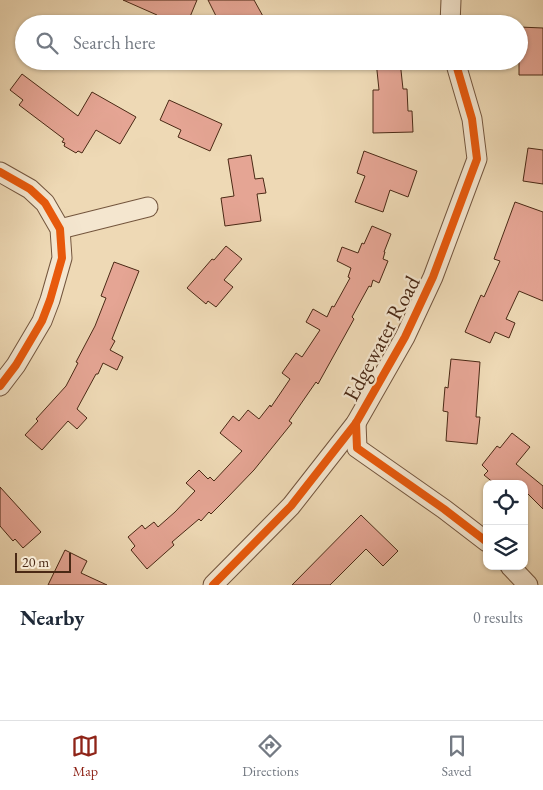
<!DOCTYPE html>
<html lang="en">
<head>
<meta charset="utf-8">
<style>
	:root { --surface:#fff; --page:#f2f2f3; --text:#1f2937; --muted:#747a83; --line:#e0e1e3; --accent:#8f2418 }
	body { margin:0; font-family:"EB Garamond",serif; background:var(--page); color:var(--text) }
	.controls { position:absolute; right:15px; bottom:15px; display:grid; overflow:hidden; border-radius:10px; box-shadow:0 1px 4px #0004 }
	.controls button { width:45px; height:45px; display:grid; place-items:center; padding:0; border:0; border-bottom:1px solid var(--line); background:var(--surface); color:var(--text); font:25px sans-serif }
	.scale { position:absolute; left:15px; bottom:12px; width:56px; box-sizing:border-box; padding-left:5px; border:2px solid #4a2915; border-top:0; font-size:14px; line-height:18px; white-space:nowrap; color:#4a2915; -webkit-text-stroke:4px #f4e6cf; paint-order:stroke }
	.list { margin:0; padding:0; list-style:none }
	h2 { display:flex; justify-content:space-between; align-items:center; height:65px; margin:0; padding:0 20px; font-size:21px }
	h2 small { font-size:16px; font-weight:400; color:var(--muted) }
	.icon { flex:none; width:28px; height:28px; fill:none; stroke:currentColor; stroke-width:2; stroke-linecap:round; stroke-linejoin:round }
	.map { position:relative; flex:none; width:543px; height:585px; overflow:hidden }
	.search { position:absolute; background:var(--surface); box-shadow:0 1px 4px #0004; left:15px; right:15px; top:15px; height:55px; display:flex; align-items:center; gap:12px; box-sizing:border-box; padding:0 18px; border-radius:28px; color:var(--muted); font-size:19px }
	.sheet { height:135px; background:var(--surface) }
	nav { display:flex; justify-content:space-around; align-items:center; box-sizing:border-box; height:70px; border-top:1px solid var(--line); background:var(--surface); font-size:14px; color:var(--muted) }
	nav a { display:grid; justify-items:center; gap:2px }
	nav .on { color:var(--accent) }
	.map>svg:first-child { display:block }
</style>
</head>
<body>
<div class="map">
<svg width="543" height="585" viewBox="0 0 543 585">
	<rect width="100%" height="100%" fill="#eed9b5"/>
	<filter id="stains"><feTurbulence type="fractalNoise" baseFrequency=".004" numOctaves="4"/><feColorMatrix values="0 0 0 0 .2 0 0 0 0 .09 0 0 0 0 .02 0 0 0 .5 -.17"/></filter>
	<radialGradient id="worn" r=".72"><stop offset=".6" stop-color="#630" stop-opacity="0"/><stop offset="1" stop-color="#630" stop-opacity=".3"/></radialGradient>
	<g fill="#e5a594" stroke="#4a2915">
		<path d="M123,0h74l-10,24h-19l-9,-4 -2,-5z"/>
		<path d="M208,0h46l10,18 -10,6h-34z"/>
		<path d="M519,27l24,1v47h-24z"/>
		<path d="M376,61h24l3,28h4l1,22h4l1,21 -40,1v-43h6z"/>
		<path d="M22,74l56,42 14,-24 44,25 -16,27 -24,-14 -14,23 -4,-2 -2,2 -12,-7 1,-3 -3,-1 2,-3 -45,-34 4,-5 -13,-10z"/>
		<path d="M169,100l53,24 -12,27 -32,-14 3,-7 -21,-10z"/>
		<path d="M528,148l15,2v34l-20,-3z"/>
		<path d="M364,151l53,20 -9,26 -18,-7 -7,22 -28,-10 10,-26 -8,-3z"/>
		<path d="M251,155l4,24 8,-1 3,15 -9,1 4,27 -36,5 -4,-28 13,-2 -6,-37z"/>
		<path d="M515,202l28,10v89l-24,-10 -13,28 9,4 -6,15 -14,-6 -5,11 -25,-11 16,-37 3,2 16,-36 -6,-2z"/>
		<path d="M372,226l19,8 -7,18h1l-2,7 5,2 -9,22 -6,-3 -2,7 -2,-1 -17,31 2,2 -31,56 -5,9 -2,-2 -27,39 3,2 -38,47 -27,28 -16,16 -2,-2 -8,9 -2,-2 -27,23 2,3 -27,24 -16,-19 4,-4 -7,-9 14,-12 3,4 9,-7 4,5 17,-15 20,-21 -9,-8 13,-13 9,9 2,-2 4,4 28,-30 -22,-18 13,-17 6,5 9,-11 11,9 11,-14 1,2 19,-28 -8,-6 14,-20 6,4 18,-27 -14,-8 7,-13 14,8 5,-11 2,1 16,-29 -2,-1 3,-9 -14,-7 5,-14 16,6 4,-10 2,1z"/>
		<path d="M226,246l16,13 -18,21 9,7 -17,20 -8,-6 -2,3 -19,-16 25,-29 2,1z"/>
		<path d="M114,262l25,9 -27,68 3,2 -5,9 13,7 -6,13 -14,-7 -5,11h-2l-19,35 10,9 -10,11 -9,-8 -26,29 -17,-15 13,-14 -2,-2 30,-33 12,-23 -2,-1 19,-36 11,-28 -5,-2z"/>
		<path d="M451,359l29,3 -4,55h4l-3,27 -31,-3 2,-29 -5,-1 2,-24 3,1z"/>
		<path d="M512,433l18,14 -14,17 27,22v23l-19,-19v-6h-29l-11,-9 4,-4 -6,-6 15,-19 3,2z"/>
		<path d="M0,487l41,45 -18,16 -8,-9 -2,2 -13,-15z"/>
		<path d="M361,515l37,36 -15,15 -17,-17 -36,36h-38z"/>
		<path d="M65,550l22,11 -6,12 26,12h-59z"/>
	</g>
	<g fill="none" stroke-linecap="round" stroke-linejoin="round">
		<g stroke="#73553d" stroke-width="21">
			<g id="minor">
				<path d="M450,24l1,-24"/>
				<path d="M0,172l30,17 15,14 15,26 2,29 -12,42 -8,21 -26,44 -16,21"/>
				<path d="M60,229l88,-22"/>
				<path d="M356,423l1,25 87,61 43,33"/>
				<path d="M510,566l18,19"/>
				<path d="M213,585l78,-79 65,-83 49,-86 28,-60 44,-118 -5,-40 -17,-58"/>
			</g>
		</g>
		<use href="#minor" stroke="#f4e6cf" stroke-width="19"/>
		<g stroke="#f4e6cf" stroke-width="11">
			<g id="cycleway">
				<path d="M0,172l30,17 15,14 15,26 2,29 -12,42 -8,21 -26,44 -16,21"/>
				<path d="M356,423l1,25 87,61 43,33"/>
				<path d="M213,585l78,-79 65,-83 49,-86 28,-60 44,-118 -5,-40 -17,-58"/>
			</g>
		</g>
		<use href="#cycleway" stroke="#e8590c" stroke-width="8"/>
	</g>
	<g text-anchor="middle" stroke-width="4.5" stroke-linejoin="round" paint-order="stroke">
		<g font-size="22" fill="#4a2915" stroke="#f4e6cf">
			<text transform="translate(381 338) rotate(-62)" y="8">Edgewater Road</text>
		</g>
	</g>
	<rect width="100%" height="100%" filter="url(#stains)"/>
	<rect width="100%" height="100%" fill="url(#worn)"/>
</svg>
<div class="controls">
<button><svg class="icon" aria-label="locate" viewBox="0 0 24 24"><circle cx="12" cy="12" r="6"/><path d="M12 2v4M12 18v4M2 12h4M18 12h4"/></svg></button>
<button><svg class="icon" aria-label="layers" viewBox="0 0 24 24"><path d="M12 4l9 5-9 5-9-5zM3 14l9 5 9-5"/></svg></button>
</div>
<div class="scale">20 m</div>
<div class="search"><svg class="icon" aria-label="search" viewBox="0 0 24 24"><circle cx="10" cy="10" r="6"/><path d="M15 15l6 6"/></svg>Search here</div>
</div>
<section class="sheet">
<h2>Nearby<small>0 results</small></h2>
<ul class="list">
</ul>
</section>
<nav>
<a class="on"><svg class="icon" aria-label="map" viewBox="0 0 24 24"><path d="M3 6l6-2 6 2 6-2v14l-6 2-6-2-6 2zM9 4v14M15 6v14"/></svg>Map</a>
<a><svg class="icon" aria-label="directions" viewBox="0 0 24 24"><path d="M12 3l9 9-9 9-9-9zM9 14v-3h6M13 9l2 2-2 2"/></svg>Directions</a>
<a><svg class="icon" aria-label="saved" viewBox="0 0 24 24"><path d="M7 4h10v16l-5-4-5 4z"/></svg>Saved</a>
</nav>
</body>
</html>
